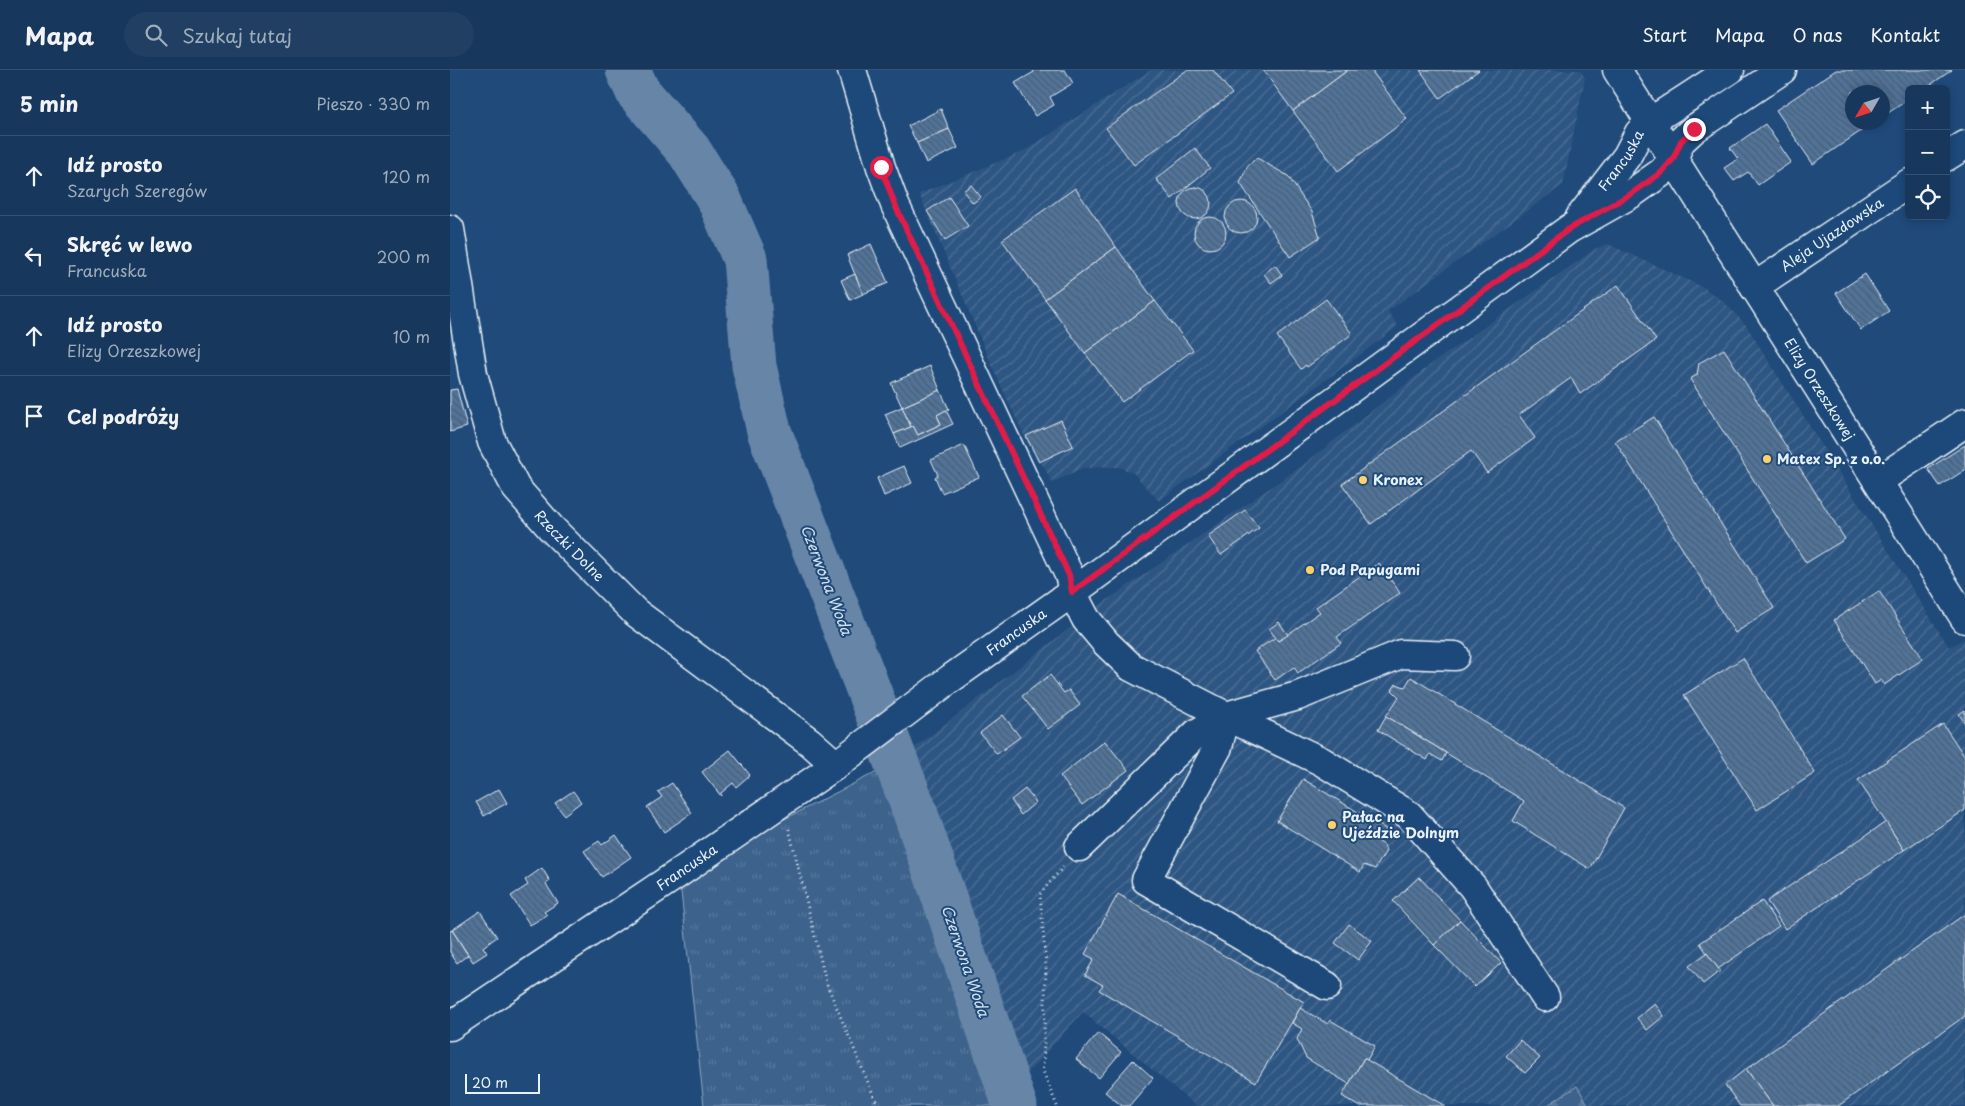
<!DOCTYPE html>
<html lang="pl">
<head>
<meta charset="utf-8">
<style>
	:root { --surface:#17385c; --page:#203f62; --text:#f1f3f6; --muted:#9eacbb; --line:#365272 }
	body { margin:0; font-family:"Playpen Sans",sans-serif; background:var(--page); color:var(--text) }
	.controls { position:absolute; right:15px; top:15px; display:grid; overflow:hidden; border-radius:8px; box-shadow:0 2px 8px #0003 }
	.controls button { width:45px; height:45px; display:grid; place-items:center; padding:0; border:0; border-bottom:1px solid var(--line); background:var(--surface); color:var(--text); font:25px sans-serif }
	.compass { position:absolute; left:1395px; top:15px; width:45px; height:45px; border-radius:50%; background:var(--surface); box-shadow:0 2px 8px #0003; rotate:231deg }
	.scale { position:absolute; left:15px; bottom:12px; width:75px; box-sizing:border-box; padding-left:5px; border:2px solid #e8f1f8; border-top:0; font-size:14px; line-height:18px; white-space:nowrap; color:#e8f1f8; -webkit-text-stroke:4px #1f4a7a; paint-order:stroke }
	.stop { position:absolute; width:15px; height:15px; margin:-11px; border:4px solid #e11d48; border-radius:50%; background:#fff }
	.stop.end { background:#e11d48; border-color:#fff; box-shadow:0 1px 5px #0008 }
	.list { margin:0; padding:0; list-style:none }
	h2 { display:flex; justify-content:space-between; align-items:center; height:65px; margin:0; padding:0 20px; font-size:21px }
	h2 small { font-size:16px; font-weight:400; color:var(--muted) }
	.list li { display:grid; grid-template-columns:32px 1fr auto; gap:15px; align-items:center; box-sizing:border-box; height:80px; padding:0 20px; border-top:1px solid var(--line) }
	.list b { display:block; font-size:19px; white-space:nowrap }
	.list p { margin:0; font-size:16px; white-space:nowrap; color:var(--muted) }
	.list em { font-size:16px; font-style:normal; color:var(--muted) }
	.icon { flex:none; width:28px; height:28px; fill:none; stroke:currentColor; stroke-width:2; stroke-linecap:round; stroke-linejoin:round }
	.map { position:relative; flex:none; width:1515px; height:1036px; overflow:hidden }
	header { display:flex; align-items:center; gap:30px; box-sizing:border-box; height:70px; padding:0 25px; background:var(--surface); border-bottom:1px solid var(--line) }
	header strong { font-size:24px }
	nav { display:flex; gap:28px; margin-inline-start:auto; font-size:18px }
	.search { width:350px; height:45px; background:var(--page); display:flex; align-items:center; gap:12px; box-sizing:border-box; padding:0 18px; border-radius:28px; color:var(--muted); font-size:19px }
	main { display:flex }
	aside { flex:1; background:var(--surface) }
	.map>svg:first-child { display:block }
</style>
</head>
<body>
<header>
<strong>Mapa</strong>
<div class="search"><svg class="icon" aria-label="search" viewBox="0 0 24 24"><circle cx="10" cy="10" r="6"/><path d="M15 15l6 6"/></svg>Szukaj tutaj</div>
<nav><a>Start</a><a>Mapa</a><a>O nas</a><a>Kontakt</a></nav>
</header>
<main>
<aside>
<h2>5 min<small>Pieszo · 330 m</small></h2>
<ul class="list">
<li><svg class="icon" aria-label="ahead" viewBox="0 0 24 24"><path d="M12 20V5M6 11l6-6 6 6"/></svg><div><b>Idź prosto</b><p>Szarych Szeregów</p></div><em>120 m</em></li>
<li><svg class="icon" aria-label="left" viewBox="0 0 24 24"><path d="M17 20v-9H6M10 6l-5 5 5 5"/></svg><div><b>Skręć w lewo</b><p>Francuska</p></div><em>200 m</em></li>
<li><svg class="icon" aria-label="ahead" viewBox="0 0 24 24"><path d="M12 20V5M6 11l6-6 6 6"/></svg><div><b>Idź prosto</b><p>Elizy Orzeszkowej</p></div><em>10 m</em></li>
<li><svg class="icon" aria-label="arrive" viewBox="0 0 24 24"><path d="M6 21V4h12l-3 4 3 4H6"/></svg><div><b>Cel podróży</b></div></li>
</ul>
</aside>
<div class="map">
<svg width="1515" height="1036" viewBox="0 0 1515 1036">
	<defs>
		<pattern id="industrial-furrows" width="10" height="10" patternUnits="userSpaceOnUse" patternTransform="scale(1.25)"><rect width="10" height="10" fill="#2e5683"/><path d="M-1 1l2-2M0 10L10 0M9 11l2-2" fill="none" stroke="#4c6f95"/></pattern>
		<pattern id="grass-tufts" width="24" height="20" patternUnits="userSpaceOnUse" patternTransform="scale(1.25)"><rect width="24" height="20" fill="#3c628c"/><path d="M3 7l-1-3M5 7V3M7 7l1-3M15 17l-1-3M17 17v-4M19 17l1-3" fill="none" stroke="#58799d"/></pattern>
		<pattern id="forest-firs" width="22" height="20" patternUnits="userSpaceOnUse" patternTransform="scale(1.25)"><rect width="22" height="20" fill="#3c628c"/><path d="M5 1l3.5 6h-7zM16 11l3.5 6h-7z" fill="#58799d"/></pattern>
		<pattern id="building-back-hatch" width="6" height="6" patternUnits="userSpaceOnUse" patternTransform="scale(1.25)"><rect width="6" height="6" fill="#517399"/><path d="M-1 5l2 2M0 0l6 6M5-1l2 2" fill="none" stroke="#4c5e72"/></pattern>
	</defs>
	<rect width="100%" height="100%" fill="#1f4a7a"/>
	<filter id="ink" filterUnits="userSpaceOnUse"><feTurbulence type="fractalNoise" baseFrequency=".02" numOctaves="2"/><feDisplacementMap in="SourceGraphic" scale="10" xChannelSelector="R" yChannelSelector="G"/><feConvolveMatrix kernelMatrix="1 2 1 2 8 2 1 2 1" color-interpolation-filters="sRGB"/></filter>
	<g filter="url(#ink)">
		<g fill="url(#industrial-furrows)">
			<path d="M701,0h429l5,8 -22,107 -175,126 10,15 -38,29 -201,146 -26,-28 -14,-6 -37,1 -30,15 -9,-18 -5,-2 -11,-21 -31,-67 -77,-181 103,-42z"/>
			<path d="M1158,174l95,43 20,14 23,24 203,322 16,-8v467h-376l-12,-19 -32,19h-349l-113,-94 -50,55 -25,20 -95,-281 -17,-44 201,-155 206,-142 127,-100 165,-116z"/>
		</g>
		<path fill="url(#grass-tufts)" stroke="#92aac2" d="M446,692l17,44 102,300h-311l-25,-233z"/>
		<path fill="url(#forest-firs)" stroke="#92aac2" d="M1127,1016l12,20h-43z"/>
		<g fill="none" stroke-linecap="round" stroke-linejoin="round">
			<path stroke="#6685a7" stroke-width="45" d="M178,0l10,22 51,59 30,48 26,60 9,107 15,65 144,375 102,300"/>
		</g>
		<g fill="url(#building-back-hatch)" stroke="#e8f1f8">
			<path d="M583,0h32l8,13 -23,14 4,8 -19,11 -20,-33 19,-11z"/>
			<path d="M737,0h26l19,24 -98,71 -28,-37z"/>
			<path d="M813,0h85l-55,41z"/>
			<path d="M898,0h23l36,49 -69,52 -45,-60z"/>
			<path d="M970,0h59l-39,28z"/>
			<path d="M1386,0h116l-28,19h-15v10l-27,18v-25h-30v30h22l-61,42 -37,-54z"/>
			<path d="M491,39l8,20 -32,14 -9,-17z"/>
			<path d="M1315,54l26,38 -33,23 -10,-13 -14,9 -10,-13 14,-9 -8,-11z"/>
			<path d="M499,59l9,19 -32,15 -9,-20z"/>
			<path d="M745,78l15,20 -38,31 -16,-20z"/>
			<path d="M807,88l31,18 24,36 8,25 -30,20 -50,-74 8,-18z"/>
			<path d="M521,115l10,12 -8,6 -10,-12z"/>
			<circle cx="745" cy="133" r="16"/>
			<path d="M625,118l41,59 -71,52 -43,-59z"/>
			<path d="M499,127l19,29 -23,14 -18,-29z"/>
			<circle cx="791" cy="147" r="16"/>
			<circle cx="760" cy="163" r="16"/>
			<path d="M421,174l17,39 -25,11 -16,-39z"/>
			<path d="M666,177l39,54 -70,52 -40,-54z"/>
			<path d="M825,195l7,10 -11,8 -7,-9z"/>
			<path d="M405,204l8,20 -13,6 -9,-20z"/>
			<path d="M1415,204l24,37 -28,19 -25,-37z"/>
			<path d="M1168,215l38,55 -76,54 -9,-16 -52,37 16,23 -48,35 -16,-22 -100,73 -29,-40z"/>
			<path d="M876,229l26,35 -45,33 -1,-2 -5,4 -24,-33z"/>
			<path d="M705,231l38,49 -71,52 -37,-49z"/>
			<path d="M1274,279l121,190 -39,24 -116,-184 7,-4 2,-12z"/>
			<path d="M480,296l10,24 -38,17 -11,-24z"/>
			<path d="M7,319l10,38 -17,5v-42z"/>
			<path d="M490,320l9,19 -12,6 4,9 -23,11 -5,-9 -2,1 -9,-20z"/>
			<path d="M452,337l9,20 -17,7 -9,-20z"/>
			<path d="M496,340l7,14 -53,24 -6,-14 19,-8 5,9 23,-11 -4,-9z"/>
			<path d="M1204,347l120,191 -39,25 -120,-192z"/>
			<path d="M611,350l12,26 -34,16 -13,-26z"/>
			<path d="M514,375l15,32 -37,16 -7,-16 3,-2 -7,-15z"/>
			<path d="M1515,375v25l-25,16 -12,-17z"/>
			<path d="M454,396l8,17 -28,13 -7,-18z"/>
			<path d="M795,440l14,18 -38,27 -13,-19z"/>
			<path d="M929,493l21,30 -63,44 4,6 -43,30 -4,-6 -19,13 -20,-29 21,-14 2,4 42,-29 -4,-5z"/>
			<path d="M1429,521l44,68 -39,26 -3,-5 -6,4 -41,-64z"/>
			<path d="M829,552l9,13 -10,6 -9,-12z"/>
			<path d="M1293,588l72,115 -58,37 -73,-115z"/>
			<path d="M600,605l14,18 5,-3 11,15 -32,24 -26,-33z"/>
			<path d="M961,607l213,131 -34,61 -77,-48 11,-20 -138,-85 13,-19 -7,-7 4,-6 9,3z"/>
			<path d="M1515,640v13l-6,-9z"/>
			<path d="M553,645l17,22 -23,17 -17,-21z"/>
			<path d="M936,646l60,37 -4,8 -12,-7 -3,6 -49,-30z"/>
			<path d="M1493,654l22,33v53l-61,40 -46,-70z"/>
			<path d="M655,671l23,29 -46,35 -22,-29z"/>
			<path d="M280,680l20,25 -14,12 -3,-4 -12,10v3l-19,-24z"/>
			<path d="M853,709l83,50 -7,13 5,3 2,6 -11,18 -11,-4 -4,7 -83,-51z"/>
			<path d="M222,713l20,30 -28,19 -17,-25 15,-10 -4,-5z"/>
			<path d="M49,719l8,14 -23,13 -8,-14z"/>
			<path d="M575,719l11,13 -15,13 -10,-15z"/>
			<path d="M123,721l8,11 -17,13 -9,-12z"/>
			<path d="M1436,752l18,28 -119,79 -18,-28z"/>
			<path d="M166,765l15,22 -29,20 -18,-26 15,-10 3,4z"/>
			<path d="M92,798l8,13 -4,3 12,19 -14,9 3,3 -17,10 -19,-29 17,-11 -3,-5z"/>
			<path d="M969,807l41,43 -26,25 -41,-44z"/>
			<path d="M668,824l186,108 -48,80 -157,-92 4,-5 -18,-10 9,-16 -9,-5z"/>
			<path d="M1312,831l17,25 -61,43 -18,-26z"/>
			<path d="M30,841l17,26 -14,10 4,6 -14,9 -21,-32z"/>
			<path d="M1515,844v102l-127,90h-65l-27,-37z"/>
			<path d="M1010,850l41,43 -26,24 -41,-42z"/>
			<path d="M899,854l23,17 -14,19 -23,-17z"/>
			<path d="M2,860l16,25 -11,8 -7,-11v-21z"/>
			<path d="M1257,883l13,18 -17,13 -14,-18z"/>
			<path d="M1205,934l9,12 -17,14 -10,-12z"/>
			<path d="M850,938l28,16 2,-4 45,26 -8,14 -3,-2 -15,26 -43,-26 -9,-19 5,-10 -10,-6z"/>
			<path d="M648,963l23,19 -22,26 -23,-19z"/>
			<path d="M1070,970l20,18 -15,15 -19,-17z"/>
			<path d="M914,988l3,2 78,46h-87l-16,-10z"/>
			<path d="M683,990l20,18 -24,28h-7l-17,-14z"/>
			<path d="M1296,999l27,37h-33l-15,-21z"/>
		</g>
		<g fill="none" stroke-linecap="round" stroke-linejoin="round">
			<g stroke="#e8f1f8" stroke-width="31">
				<g id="minor">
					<path d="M402,0l29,97 14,38 174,370 7,25 10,19 20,24 25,24 95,49 -29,17 -118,114"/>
					<path id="s1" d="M1167,0l348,549"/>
					<path d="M1496,87l19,-12"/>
					<path id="s2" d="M1130,147l47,-61 12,-23 11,-11 80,-52"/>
					<path id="s3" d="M0,159l23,145 19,68 24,46 35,40 84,84 175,130 26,23"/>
					<path id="s4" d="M1304,217l155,-104"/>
					<path d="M1428,411l87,-58"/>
					<path d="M776,646l95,45 88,54 64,72 72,110"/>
					<path d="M776,646l-8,31 -72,133 181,106"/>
					<path d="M776,646l72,-20 103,-42 54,2"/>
					<path id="s5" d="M0,956l229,-153 157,-108 114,-86 123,-87 496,-363 62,-35 31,-22 11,-13 8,-18 13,-12 88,-59"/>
				</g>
			</g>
			<g stroke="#e8f1f8" stroke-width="3" stroke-dasharray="1 4" stroke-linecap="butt">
				<path d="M339,759l37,153 52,124"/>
				<path d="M607,1036l-14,-35 3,-105 -6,-72 23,-27"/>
			</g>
			<use href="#minor" stroke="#1f4a7a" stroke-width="28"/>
		</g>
	</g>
	<g fill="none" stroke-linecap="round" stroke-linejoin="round" filter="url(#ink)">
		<path stroke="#e11d48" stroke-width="6" d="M431,97l14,38 174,370 3,17 497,-363 62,-35 31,-22 11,-13 8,-18 13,-12"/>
	</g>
	<g fill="#ffd166" stroke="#1f4a7a" stroke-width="2">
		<circle cx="1317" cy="389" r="5"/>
		<circle cx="913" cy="410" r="5"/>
		<circle cx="860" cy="500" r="5"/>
		<circle cx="882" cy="755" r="5"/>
	</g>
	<g text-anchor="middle" stroke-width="4" stroke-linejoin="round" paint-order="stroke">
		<g font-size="14" fill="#e8f1f8" stroke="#1f4a7a">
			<text dy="5" stroke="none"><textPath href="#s2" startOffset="70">Francuska</textPath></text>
			<text dy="5" stroke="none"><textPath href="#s4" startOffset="94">Aleja Ujazdowska</textPath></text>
			<text dy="5" stroke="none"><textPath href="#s1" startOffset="378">Elizy Orzeszkowej</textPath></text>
			<text dy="5" stroke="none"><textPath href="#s3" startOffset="348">Rzeczki Dolne</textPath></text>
			<text dy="5" stroke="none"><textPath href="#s5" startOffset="690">Francuska</textPath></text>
			<text dy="5" stroke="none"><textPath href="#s5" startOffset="285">Francuska</textPath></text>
		</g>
		<g font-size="14" font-weight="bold" fill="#e8f1f8" stroke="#1f4a7a" text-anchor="start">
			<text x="1327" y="394">Matex Sp. z o.o.</text>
			<text x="923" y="415">Kronex</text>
			<text x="870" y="505">Pod Papugami</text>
			<text x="892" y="752">Pałac na<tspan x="892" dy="16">Ujeździe Dolnym</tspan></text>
		</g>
		<g font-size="15" font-style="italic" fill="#d4e1ec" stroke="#1f4a7a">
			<text transform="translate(376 510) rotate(69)" y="5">Czerwona Woda</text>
			<text transform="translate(515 891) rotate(71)" y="5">Czerwona Woda</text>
		</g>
	</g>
</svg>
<div class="controls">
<button>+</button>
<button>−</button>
<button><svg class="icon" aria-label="locate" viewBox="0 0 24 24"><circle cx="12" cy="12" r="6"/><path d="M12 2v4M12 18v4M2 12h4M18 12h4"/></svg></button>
</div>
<svg class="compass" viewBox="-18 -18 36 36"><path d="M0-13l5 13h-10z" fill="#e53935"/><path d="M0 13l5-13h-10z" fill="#9eacbb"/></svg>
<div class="scale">20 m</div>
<div class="stop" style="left:431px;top:97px"></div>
<div class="stop end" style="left:1244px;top:59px"></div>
</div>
</main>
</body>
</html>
